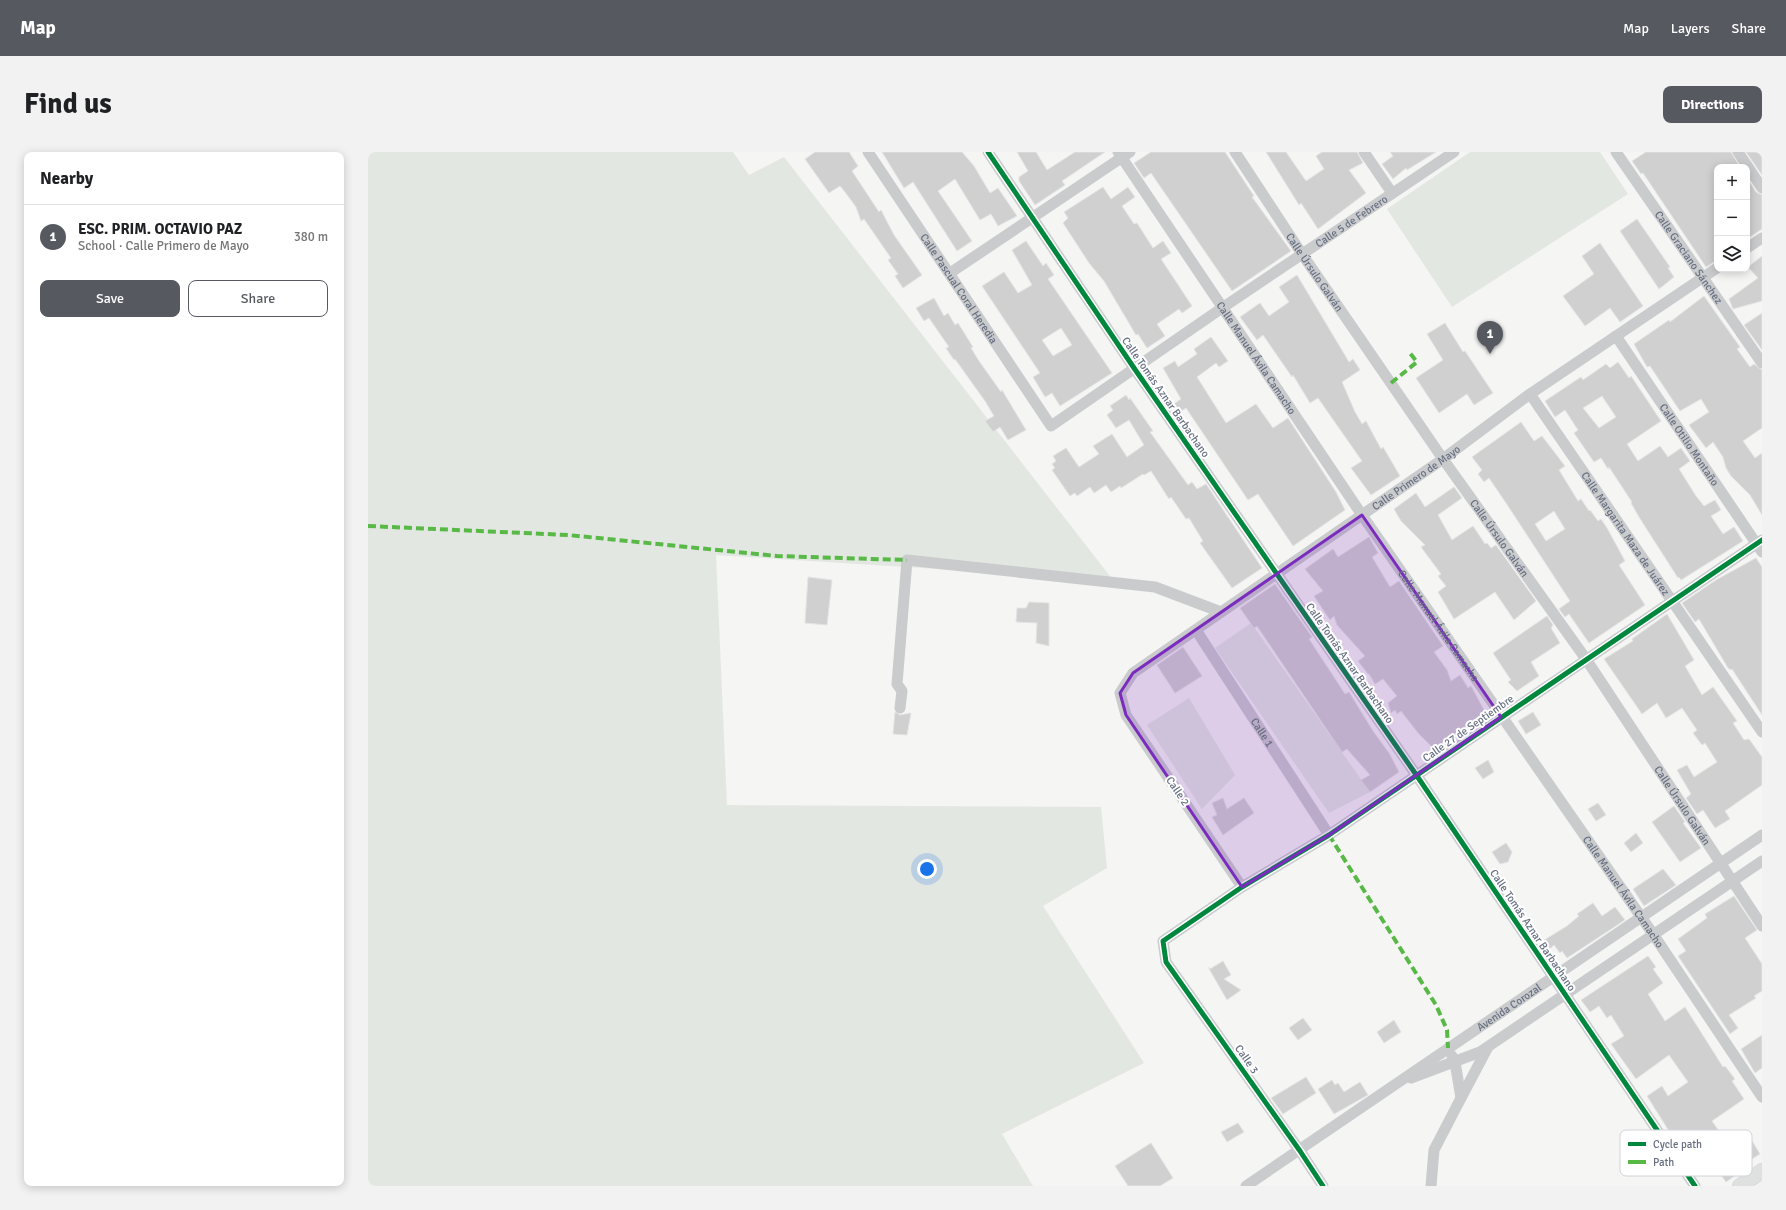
<!DOCTYPE html>
<html lang="en">
<head>
<meta charset="utf-8">
<style>
	:root { --surface:#fff; --page:#f2f2f2; --text:#202124; --muted:#757577; --line:#e0e0e0; --accent:#565960 }
	body { margin:0; font-family:Signika,sans-serif; background:var(--page); color:var(--text) }
	.controls { position:absolute; right:12px; top:12px; display:grid; overflow:hidden; border-radius:8px; box-shadow:0 2px 10px #0003 }
	.controls button { width:36px; height:36px; display:grid; place-items:center; padding:0; border:0; border-bottom:1px solid var(--line); background:var(--surface); color:var(--text); font:20px sans-serif }
	.you { position:absolute; left:559px; top:717px; width:14px; height:14px; margin:-10px; border:3px solid #fff; border-radius:50%; background:#1a73e8; box-shadow:0 0 0 6px #1a73e833 }
	.badge { display:grid; place-items:center; width:26px; height:26px; border-radius:50%; background:var(--accent); color:#fff; font-size:13px; font-weight:700 }
	.pin { position:absolute; translate:-50% -33px; filter:drop-shadow(0 1px 2px #0008) }
	.pin::after { content:''; position:absolute; top:21px; width:14px; height:12px; background:inherit; clip-path:polygon(0 0,100% 0,50% 100%) }
	.list { margin:0; padding:0; list-style:none }
	h2 { display:flex; justify-content:space-between; align-items:center; height:52px; margin:0; padding:0 16px; font-size:17px }
	h2 small { font-size:13px; font-weight:400; color:var(--muted) }
	.list li { display:grid; grid-template-columns:26px 1fr auto; gap:12px; align-items:center; box-sizing:border-box; height:64px; padding:0 16px; border-top:1px solid var(--line) }
	.list b { display:block; font-size:15px; white-space:nowrap }
	.list p { margin:0; font-size:13px; white-space:nowrap; color:var(--muted) }
	.list em { font-size:13px; font-style:normal; color:var(--muted) }
	.actions { display:flex; gap:8px; padding:12px 16px }
	.actions a { flex:1; padding:9px 0; border:1px solid var(--accent); border-radius:8px; text-align:center; font-size:14px; color:var(--accent) }
	.actions .main { background:var(--accent); color:#fff }
	.icon { flex:none; width:22px; height:22px; fill:none; stroke:currentColor; stroke-width:2; stroke-linecap:round; stroke-linejoin:round }
	.map { position:relative; flex:none; width:1394px; height:1034px; overflow:hidden; border-radius:8px }
	header { display:flex; align-items:center; gap:24px; box-sizing:border-box; height:56px; padding:0 20px; background:var(--accent); color:#fff }
	header strong { font-size:19px }
	nav { display:flex; gap:22px; margin-inline-start:auto; font-size:14px }
	.intro { display:flex; align-items:center; justify-content:space-between; box-sizing:border-box; height:96px; padding:0 24px }
	h1 { margin:0; font-size:28px }
	.button { padding:10px 18px; border-radius:8px; background:var(--accent); color:#fff; font-size:14px; font-weight:700 }
	main { display:flex; gap:24px; padding:0 24px }
	aside { flex:1; background:var(--surface); border-radius:8px; box-shadow:0 2px 10px #0003 }
	.map>svg:first-child { display:block }
</style>
</head>
<body>
<header>
<strong>Map</strong>
<nav><a>Map</a><a>Layers</a><a>Share</a></nav>
</header>
<div class="intro"><h1>Find us</h1><a class="button">Directions</a></div>
<main>
<aside>
<h2>Nearby<small></small></h2>
<ul class="list">
<li><span class="badge">1</span><div><b>ESC. PRIM. OCTAVIO PAZ</b><p>School · Calle Primero de Mayo</p></div><em>380 m</em></li>
</ul>
<div class="actions"><a class="main">Save</a><a>Share</a></div>
</aside>
<div class="map">
<svg width="1394" height="1034" viewBox="0 0 1394 1034">
	<rect width="100%" height="100%" fill="#f5f5f4"/>
	<g fill="#e3e7e2">
		<path d="M0,0h365l16,23 35,-18 329,423 -397,-25 11,250 374,2 6,61 -64,38 101,157 -142,71 31,52h-665z"/>
		<path d="M1102,0h130l28,42 -176,113 -65,-98z"/>
		<path d="M883,471l119,169 -41,21 -114,-165z"/>
		<path d="M821,546l46,77 -33,34 -55,-84z"/>
	</g>
	<g fill="#d0d0d1" stroke="#e4e4e4" fill-rule="evenodd">
		<path d="M447,0h34l9,14 -6,5 27,41 2,-2 13,25 28,40 -19,13 -8,-12 3,-2 -10,-14 3,-2 -27,-39 -3,2 -5,-14 -11,-15 -5,-6 -11,7 -24,-34z"/>
		<path d="M514,0h80l12,14 16,27 8,-5 19,28 -19,10 -7,-12 -11,6 -25,-41 -17,12 34,50 -15,10 -44,-69 -9,6z"/>
		<path d="M649,0h19l11,18 28,-18h30l-43,29 3,4 -30,20 -16,-24v-4l9,-6z"/>
		<path d="M783,0h74l29,44 -2,1 39,54 -59,40 -81,-118 -7,5 -10,-15z"/>
		<path d="M898,0h20l20,29 18,-12 -8,-13 6,-4h35l6,11 -14,7 17,23 -48,36 -17,-26 -2,2z"/>
		<path d="M1022,0h46l-29,18 -1,-2 -13,11 -11,-15 11,-8z"/>
		<path d="M1278,0h85l9,15h-23v93l-11,7 -63,-94 -2,1 -9,-13z"/>
		<path d="M1378,0h16v23z"/>
		<path d="M1379,26l9,14 6,3v34l-15,10z"/>
		<path d="M735,35l8,12 17,-12 7,10 -13,9 12,18 3,-1 16,25 10,-7 8,12 -10,6 31,47 -10,7 -3,-4 -22,15 8,12 -18,12 -9,-14 -2,1 -32,-54 -15,-18 -26,-40 5,-5 -4,-6z"/>
		<path d="M1269,67l33,48 -2,1 6,9 -15,12 -39,-58z"/>
		<path d="M658,89l17,25 3,-3 8,12 -6,4 64,94 -52,33 -8,-13 -7,4 -12,-20 7,-4 -58,-87 22,-14 14,21 14,-8 -20,-35zM693,176l11,17 -19,11 -11,-16z"/>
		<path d="M1232,91l43,63 -23,16 -10,-14 -25,18 -22,-30 31,-22 -12,-18z"/>
		<path d="M1394,104v45l-29,8 -4,-10 29,-21 -10,-11z"/>
		<path d="M929,123l52,87 4,-3 7,11 -18,12 13,30 7,12 4,-3 15,28 2,-2 17,29 -29,19 -20,-27 11,-7 -44,-63 -8,5 -17,-28 -1,2 -29,-42 -6,5 -17,-23 20,-14 9,13 20,-14 -10,-15z"/>
		<path d="M1336,144l36,51 -3,2 13,18 4,-3 8,6v58l-19,13 12,17 7,-5v62l-12,-20 -19,-19 -5,-8 -3,-11 -10,-15 -7,6 -17,-23 20,-13 -8,-13 -21,12 -30,-45 -3,1 -13,-23 35,-24 1,2z"/>
		<path d="M566,146l10,18 4,-3 7,12 3,-2 15,24 -2,1 8,13 22,31 1,-2 24,40 -18,10 -8,-13 -7,5 -8,-11 9,-5 -9,-15 -30,-42 -1,1 -8,-12 3,-1 -20,-29 -5,3 -8,-13z"/>
		<path d="M1394,161v37l-18,-25z"/>
		<path d="M1077,171l18,29 2,-1 28,42 -19,12 -7,-11 -28,19 -23,-35 27,-18 -16,-26z"/>
		<path d="M843,185l17,24 -9,6 -3,-4 -19,14 29,46 30,-19 17,24 15,-10 48,74 9,18 -52,36 -35,-52 -10,6 -62,-92 -6,4 -6,-8 7,-5 -18,-31 12,-7 3,6 19,-13 -3,-5z"/>
		<path d="M1250,210l11,16 2,-2 30,45 -34,23 11,17 22,-15 8,11 13,-9 9,13 -11,8 17,27 8,10 11,-6 6,10 -10,6 12,18 11,-7 9,14 -62,39 -2,-3 -1,1 -14,-22 -25,-39 -8,-14 1,-1 -23,-35 -1,2 -7,-11 -7,4 -20,-29 4,-3 -13,-20 -10,7 -10,-16 36,-24 2,3 23,-16 4,4zM1234,244l14,21 -17,11 -16,-20z"/>
		<path d="M758,243l3,5 1,-2 23,33 -3,1 38,53 4,-3 5,7 9,-5 56,84 -30,20 -32,-45 3,-2 -14,-23 -3,1 -15,-22 -2,2 -18,-28 -7,4 -1,-1 -22,14 -1,-2 -9,6 -5,-7 -12,8 -4,-6 -13,9 -2,-3 -5,3 -18,-26 3,-2 -3,-4 4,-3 -3,-5 13,-8 13,19 20,-13 -6,-8 19,-12 15,23 17,-12 -15,-25 -13,8 -9,-13 6,-5 -3,-4z"/>
		<path d="M1153,270l13,19 8,-5 23,30 -6,4 19,31 3,-2 8,12 1,-1 8,11 3,-2 6,9 18,33 -6,4 26,40 -56,38 -20,-29 -4,3 -6,-8 11,-8 -62,-95 -19,-28 -5,4 -6,-8 4,-4 -10,-13zM1186,359l11,18 -19,12 -11,-17z"/>
		<path d="M1086,335l8,11 -24,17 14,25 21,-14 12,18 2,-1 4,5 5,-3 40,56 -22,19 -19,-28 -41,27 -16,-27 8,-6 -8,-10 3,-2 -20,-27 4,-2 -24,-24 -7,-12 22,-16 9,14z"/>
		<path d="M1001,385l9,16 -6,4 18,30 9,-6 44,65 -9,6 13,18 4,11 9,-6 8,13 3,-2 14,26 -51,37 -15,-15 -18,-23 -4,3 -2,-4 -4,3 -3,-10 9,-7 -14,-17 -8,5 -6,-10h-1l-10,-13 7,-5 -28,-31 -3,-9 -4,4 -16,-24 9,-5 -18,-22 28,-20 5,8z"/>
		<path d="M1388,406l6,9v148l-30,-46 -1,1 -3,-2 -29,-49 -4,3 -13,-19 34,-23z"/>
		<path d="M440,425l24,3 -5,45 -22,-2z"/>
		<path d="M907,432l37,53 -3,2 36,55 4,-2 24,39 16,22 10,19 -29,20 -9,-12 9,-5 -23,-26 -5,3 -85,-126 -3,2 -14,-20z"/>
		<path d="M661,450l20,1v43l-13,-3 1,-20 -21,-1 1,-14h9z"/>
		<path d="M1299,462l27,46 -9,6 17,29 11,-8 24,34 -4,2 11,17 5,-1 13,18v28l-37,26 5,8 -15,9 -12,-18 -6,4 -11,-16 5,-4 -14,-24 10,-5 7,12 23,-15 -12,-19 -3,2 -9,-12 4,-3 -15,-22 -16,10 -9,-15 -15,11 -38,-55 29,-18 -1,-2z"/>
		<path d="M1179,464l6,9 -2,3 9,15 -29,19 8,14 -22,15 -9,-9 3,-2 -18,-27z"/>
		<path d="M815,495l19,29 -27,17 -18,-28z"/>
		<path d="M527,560l5,3 11,-2 -4,22 -14,-1z"/>
		<path d="M1165,560l8,13 -15,9 -8,-13z"/>
		<path d="M1120,608l6,12 -11,7 -8,-11z"/>
		<path d="M855,646l4,11 17,-11 10,15 -31,22 -11,-18 5,-2 -5,-12z"/>
		<path d="M1230,651l8,12 -10,6 -8,-12z"/>
		<path d="M1306,654l11,16 -2,1 18,25 -21,14 -28,-40z"/>
		<path d="M1268,681l7,10 -12,9 -7,-9z"/>
		<path d="M1138,691l6,9 -4,10 -8,2 -8,-12z"/>
		<path d="M1295,717l13,16 -32,21 -11,-17z"/>
		<path d="M1366,744l23,34 -12,8 17,26v27l-8,5 2,2 -27,17 9,13 -8,6 -52,-78 8,-5 -8,-12 29,-21 -2,-4z"/>
		<path d="M1225,751l9,13 13,-9 10,13 -58,38 -5,-7 -2,2 -6,-8 -7,6 -6,-9 26,-16 12,-10 -2,-2z"/>
		<path d="M1280,804l8,11 -3,2 10,14 -15,11 17,27 20,-14 38,60 2,-1 10,13 -3,2 12,18 -32,22 20,29 19,-11 9,15 -19,12 2,4 -17,12 -19,-26 6,-4 -13,-19 -21,14 -32,-51 15,-10 6,10 20,-14 -19,-27 -33,24 -25,-35 13,-8 -13,-21 -4,3 -8,-12 -9,6 -9,-12z"/>
		<path d="M855,809l8,14 -7,4 17,11 -14,10 -19,-33 2,2z"/>
		<path d="M935,866l9,12 -14,10 -9,-12z"/>
		<path d="M1026,868l7,12 -17,11 -7,-11z"/>
		<path d="M1394,883v33l-7,5 -14,-24z"/>
		<path d="M938,925l10,16 -33,21 -12,-16z"/>
		<path d="M964,928l3,5 3,-2 6,9 16,-10 8,13 -34,19 -16,-25z"/>
		<path d="M870,971l6,9 -17,10 -6,-10z"/>
		<path d="M783,991l22,35 -13,8h-32l-13,-20z"/>
	</g>
	<g fill="none" stroke-linecap="round" stroke-linejoin="round">
		<g stroke="#d2d2d3" stroke-width="16">
			<path id="secondary" d="M1372,1034l22,-15"/>
		</g>
		<g stroke="#cacbcd" stroke-width="11">
			<path id="s1" d="M500,0l183,274 171,-118 232,-156"/>
			<path d="M620,0l146,216 283,408 278,410"/>
			<path id="s2" d="M750,0l244,363 291,419 109,163"/>
			<path id="s3" d="M867,0l67,102 141,205 143,200 176,267"/>
			<path d="M996,0l28,41"/>
			<path id="s4" d="M1248,0l146,211"/>
			<path d="M1370,0l24,36"/>
			<path d="M1379,96l15,-10"/>
			<path d="M582,121l180,-121"/>
			<path id="s5" d="M1248,184l146,216"/>
			<path id="s6" d="M1162,242l232,338"/>
			<path id="s7" d="M828,478l133,205"/>
			<path d="M532,556l2,-17 -5,-7 10,-124 248,27 66,25"/>
			<path id="s8" d="M874,735l-116,-172 -6,-22 13,-20 310,-214 87,-65 187,-126"/>
			<path d="M1043,926l69,-26 282,-191"/>
			<path d="M1093,946l27,-51"/>
			<path id="s9" d="M878,1034l516,-351"/>
			<path d="M955,1034l-23,-35 -134,-189 -3,-21 79,-54 87,-52 433,-295"/>
			<path d="M1063,1034l3,-36 27,-52 -6,-36 -3,-6"/>
		</g>
		<use href="#secondary" stroke="#dfe0e0" stroke-width="15"/>
		<g stroke="#58b947" stroke-width="4" stroke-dasharray="8 4" stroke-linecap="butt">
			<path d="M1023,231l26,-21 -7,-9"/>
			<path d="M0,374l200,9 209,21 130,4"/>
			<path d="M961,683l107,170 11,25 1,18"/>
		</g>
		<g stroke="#fff" stroke-width="8">
			<g id="cycleway">
				<path d="M620,0l146,216 283,408 278,410"/>
				<path d="M955,1034l-23,-35 -134,-189 -3,-21 79,-54 87,-52 433,-295"/>
			</g>
		</g>
		<use href="#cycleway" stroke="#00873e" stroke-width="5"/>
	</g>
	<path fill="#7b2cbf" fill-opacity="0.2" stroke="#7b2cbf" stroke-width="3" stroke-linejoin="round" d="M994,363l139,202 -172,118 -87,52 -116,-172 -6,-22 13,-20z"/>
	<g text-anchor="middle" stroke-width="4" stroke-linejoin="round" paint-order="stroke">
		<g font-size="11" fill="#676f81" stroke="#fff">
			<text dy="4" stroke="none"><textPath href="#s1" startOffset="693">Calle 5 de Febrero</textPath></text>
			<text dy="4" stroke="none"><textPath href="#s4" startOffset="128">Calle Graciano Sánchez</textPath></text>
			<text dy="4" stroke="none"><textPath href="#s3" startOffset="144">Calle Úrsulo Galván</textPath></text>
			<text dy="4" stroke="none"><textPath href="#s1" startOffset="164">Calle Pascual Coral Heredia</textPath></text>
			<text dy="4" stroke="none"><textPath href="#s2" startOffset="248">Calle Manuel Ávila Camacho</textPath></text>
			<text transform="translate(798 245) rotate(55)" y="4">Calle Tomás Aznar Barbachano</text>
			<text dy="4" stroke="none"><textPath href="#s5" startOffset="131">Calle Otilio Montaño</textPath></text>
			<text dy="4" stroke="none"><textPath href="#s8" startOffset="598">Calle Primero de Mayo</textPath></text>
			<text dy="4" stroke="none"><textPath href="#s6" startOffset="169">Calle Margarita Maza de Juárez</textPath></text>
			<text dy="4" stroke="none"><textPath href="#s3" startOffset="468">Calle Úrsulo Galván</textPath></text>
			<text dy="4" stroke="none"><textPath href="#s2" startOffset="572">Calle Manuel Ávila Camacho</textPath></text>
			<text transform="translate(982 511) rotate(55)" y="4">Calle Tomás Aznar Barbachano</text>
			<text transform="translate(1100 576) rotate(-35)" y="4">Calle 27 de Septiembre</text>
			<text dy="4" stroke="none"><textPath href="#s7" startOffset="122">Calle 1</textPath></text>
			<text transform="translate(810 639) rotate(56)" y="4">Calle 2</text>
			<text dy="4" stroke="none"><textPath href="#s3" startOffset="792">Calle Úrsulo Galván</textPath></text>
			<text dy="4" stroke="none"><textPath href="#s2" startOffset="896">Calle Manuel Ávila Camacho</textPath></text>
			<text transform="translate(1165 778) rotate(56)" y="4">Calle Tomás Aznar Barbachano</text>
			<text dy="4" stroke="none"><textPath href="#s9" startOffset="318">Avenida Corozal</textPath></text>
			<text transform="translate(879 907) rotate(55)" y="4">Calle 3</text>
		</g>
	</g>
	<rect x="1252" y="978" width="132" height="46" rx="6" fill="#fff" stroke="#d1d4d9" stroke-width="1"/>
	<rect x="1260" y="990" width="18" height="4" fill="#00873e"/>
	<rect x="1260" y="1008" width="18" height="4" fill="#58b947"/>
	<g font-size="11" fill="#676f81">
		<text x="1285" y="996">Cycle path</text>
		<text x="1285" y="1014">Path</text>
	</g>
</svg>
<div class="controls">
<button>+</button>
<button>−</button>
<button><svg class="icon" aria-label="layers" viewBox="0 0 24 24"><path d="M12 4l9 5-9 5-9-5zM3 14l9 5 9-5"/></svg></button>
</div>
<div class="you"></div>
<div class="pin badge" style="left:1122px;top:202px">1</div>
</div>
</main>
</body>
</html>
